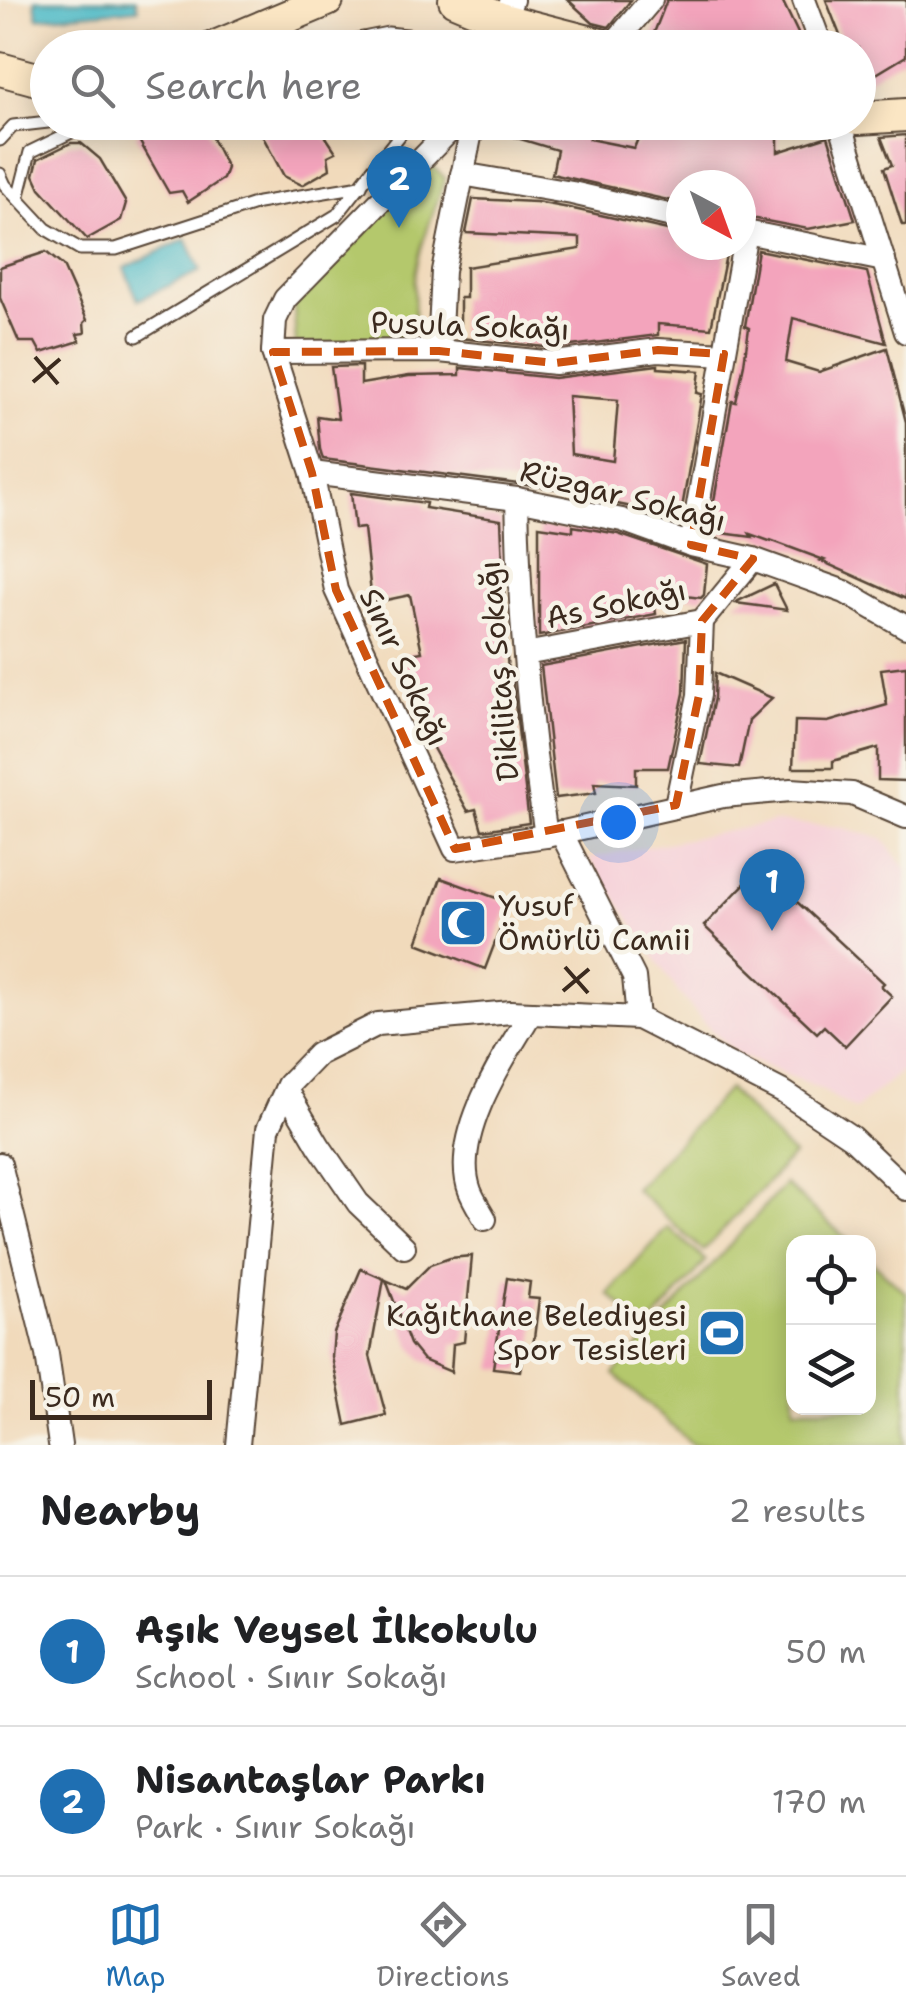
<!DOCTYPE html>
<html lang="en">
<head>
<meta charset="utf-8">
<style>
	:root { --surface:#fff; --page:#f6f6f6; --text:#202124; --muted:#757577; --line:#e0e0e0; --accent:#1f6fb2 }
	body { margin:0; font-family:"Shantell Sans",sans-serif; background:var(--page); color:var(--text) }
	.controls { position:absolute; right:30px; bottom:30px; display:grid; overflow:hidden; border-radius:20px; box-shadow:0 5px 25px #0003 }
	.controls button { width:90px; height:90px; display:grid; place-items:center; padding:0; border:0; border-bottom:2px solid var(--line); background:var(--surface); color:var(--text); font:50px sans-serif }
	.compass { position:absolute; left:666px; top:170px; width:90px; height:90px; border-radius:50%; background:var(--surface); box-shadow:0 5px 25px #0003; rotate:139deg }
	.scale { position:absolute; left:30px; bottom:25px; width:182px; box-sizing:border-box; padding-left:10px; border:5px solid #3b2a1e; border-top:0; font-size:28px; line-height:35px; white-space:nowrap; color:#3b2a1e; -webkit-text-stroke:8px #f7f3e8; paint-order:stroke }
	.you { position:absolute; left:618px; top:822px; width:35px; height:35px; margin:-25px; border:8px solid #fff; border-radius:50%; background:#1a73e8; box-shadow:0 0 0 15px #1a73e833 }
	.badge { display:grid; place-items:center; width:65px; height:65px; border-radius:50%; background:var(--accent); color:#fff; font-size:32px; font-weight:700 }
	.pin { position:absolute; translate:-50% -82px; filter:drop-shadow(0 2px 5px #0008) }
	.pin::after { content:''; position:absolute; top:52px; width:35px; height:30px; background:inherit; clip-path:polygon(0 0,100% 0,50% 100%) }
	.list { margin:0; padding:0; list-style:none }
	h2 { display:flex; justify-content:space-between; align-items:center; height:130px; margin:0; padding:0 40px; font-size:42px }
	h2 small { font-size:32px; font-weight:400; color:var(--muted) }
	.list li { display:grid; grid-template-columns:65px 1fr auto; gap:30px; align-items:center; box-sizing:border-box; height:150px; padding:0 40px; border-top:2px solid var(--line) }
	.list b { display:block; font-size:38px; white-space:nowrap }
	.list p { margin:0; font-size:32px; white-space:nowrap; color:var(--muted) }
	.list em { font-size:32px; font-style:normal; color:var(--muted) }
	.icon { flex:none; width:55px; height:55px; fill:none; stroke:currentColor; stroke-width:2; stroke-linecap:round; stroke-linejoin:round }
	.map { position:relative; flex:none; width:906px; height:1445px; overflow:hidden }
	.search { position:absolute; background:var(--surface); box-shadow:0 5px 25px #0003; left:30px; right:30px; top:30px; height:110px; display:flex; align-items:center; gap:25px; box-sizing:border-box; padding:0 35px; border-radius:55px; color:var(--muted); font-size:38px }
	.sheet { height:430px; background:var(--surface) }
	nav { display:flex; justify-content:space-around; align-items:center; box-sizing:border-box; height:140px; border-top:2px solid var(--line); background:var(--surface); font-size:28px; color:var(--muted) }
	nav a { display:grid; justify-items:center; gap:5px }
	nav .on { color:var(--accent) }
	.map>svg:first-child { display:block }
</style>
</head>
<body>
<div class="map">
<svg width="906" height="1445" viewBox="0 0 906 1445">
	<rect width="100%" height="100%" fill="#f7f3e8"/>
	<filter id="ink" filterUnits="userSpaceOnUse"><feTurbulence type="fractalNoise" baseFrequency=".01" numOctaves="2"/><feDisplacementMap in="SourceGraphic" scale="20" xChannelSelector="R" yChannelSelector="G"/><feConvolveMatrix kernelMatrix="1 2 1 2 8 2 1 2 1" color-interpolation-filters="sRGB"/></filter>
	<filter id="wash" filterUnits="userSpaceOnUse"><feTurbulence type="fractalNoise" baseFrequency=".0048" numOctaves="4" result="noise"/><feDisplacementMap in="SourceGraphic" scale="40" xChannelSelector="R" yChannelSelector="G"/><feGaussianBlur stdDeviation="2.25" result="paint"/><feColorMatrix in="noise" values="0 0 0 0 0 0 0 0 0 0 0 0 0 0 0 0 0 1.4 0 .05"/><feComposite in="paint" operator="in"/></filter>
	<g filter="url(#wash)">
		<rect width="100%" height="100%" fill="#f1dabb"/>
		<path fill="#f6cfd8" d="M775,822l64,5 44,11 23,31v198l-51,43 -35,-21 -81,-34 -29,-26 -32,-37 -89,-134z"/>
		<g fill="#b4c86c" stroke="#787945" stroke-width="2.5">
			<path d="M430,164l15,14c-9,30 -27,70 -30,100 -3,30 7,42 -15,68l-104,1 -2,-41z"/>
			<path d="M728,1089l65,66 -90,96 -68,-62z"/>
			<path d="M785,1184l65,58h-56v166h74l1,-149 37,34v152h-213l-79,-71z"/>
			<path d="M668,1227l38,34 -58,67 -40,-34z"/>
		</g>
		<g fill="#4cb9c6" stroke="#447272" stroke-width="2.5">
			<path d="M35,0h101l2,9 -101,9z"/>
			<path d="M186,239l15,32 -63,29 -14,-32z"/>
		</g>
		<g id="blocks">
			<g fill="#f3a4bc" fill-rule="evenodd">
				<path d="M568,0h63l-22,27 -16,-4z"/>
				<path d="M667,0h115l23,48h-157z"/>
				<path d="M826,0h80v56l-48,29v-37h-13z"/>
				<path d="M152,122h52l23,46 -4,11 -35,23 -6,-11 -13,2 -33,-58z"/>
				<path d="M255,122h69v12l12,18 -8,4 2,13 -28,16 -18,-9z"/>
				<path d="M488,122h105l-4,17 45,9 11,-26h153l-20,13v17l50,-16 27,84 -47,9 -67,-13v-31h-60v18l-129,-29 5,-24 -70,-21z"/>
				<path d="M906,135v90h-4l-18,-57 8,-3 -11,-28z"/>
				<path d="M71,143h10l19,16 26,44 -5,17 -34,19 -47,-51 -6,-13 4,-16z"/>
				<path d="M473,199l63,3 33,6 112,25v12h47l-17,83 -53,-4v11l-103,13 -95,-10v-40h6v-31l114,-18v-11l-114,-5z"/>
				<path d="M758,250l109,22 19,71 -93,-25 -7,44 33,10 68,-24 19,74v177l-85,-38 3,-1 -54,-20 2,2 -22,-8 2,3 -38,-5 -2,-6 -4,8 24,-133 4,1 8,-38 5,-36 -4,-2z"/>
				<path d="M46,252l17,14 24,54 -3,3 1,10 -8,1 3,7 -39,12 -6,-11h-16l-19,-44v-31z"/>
				<path d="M658,365v3l42,3 -3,22 5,1 -23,131 -52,-19 -54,-11v-4l-250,-32 -3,-10 -3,-33 21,3 -7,-52 30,-1v18l48,-8 51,-1v-7l94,10zM568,396l50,4 -5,61 -42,-7z"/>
				<path d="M351,493l75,10 -1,5 76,12 7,158 4,-1 17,146 -47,7 -6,-21 -8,2 -44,-79 -11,-28 -10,-49 19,-3 -12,-57 -38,8 -8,-75 -9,1z"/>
				<path d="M539,526l34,5v-5l45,8 89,30 -3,31 -3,3 -48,-6 3,22 -117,22z"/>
				<path d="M774,584l13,26 -51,-7 2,-2z"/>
				<path d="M686,639l-2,54 -16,75h-32v17l-42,-2 2,10 -40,5 -15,-132z"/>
				<path d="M906,666v115l-28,-1v-32l-45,13v7h-40l2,-47 33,1 59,-17 -6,-36z"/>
				<path d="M715,673l57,25 -23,22 -10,48 -39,-4 14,-66z"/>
				<path d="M754,874l20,19 6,-7 104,97 -3,3 11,10 -47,50 -21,-20 -7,7 -113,-107z"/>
				<path d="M441,878l69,25 -25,66 -68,-26z"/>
				<path d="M472,1256l-8,86 -11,2 -2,28 -28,-12 -13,-16 -24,-64 20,9 24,-24 20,-7z"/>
				<path d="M361,1269l23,10 -14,77 16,59 -40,10 -14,-68 2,-24z"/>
				<path d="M507,1278l23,4 -2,16 11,1 -7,55 -9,-2 -3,19 -27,-3z"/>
			</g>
		</g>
	</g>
	<g filter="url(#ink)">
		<use href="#blocks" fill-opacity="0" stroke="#564436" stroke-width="2.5"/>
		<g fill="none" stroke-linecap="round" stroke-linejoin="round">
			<g stroke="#564436" stroke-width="15">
				<g id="lane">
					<path d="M312,48l76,-15 56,6 3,9"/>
					<path d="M0,140l13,-14 35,-4"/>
					<path d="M0,174l5,11 41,44 34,20h36l142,-46 103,-17"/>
					<path d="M18,199l12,-47 62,-30"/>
					<path d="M137,336l200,-121 73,-93"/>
				</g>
			</g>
			<g stroke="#564436" stroke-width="26">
				<g id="street">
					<path d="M804,0l18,48"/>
					<path d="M611,47l40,-47"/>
					<path d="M494,48l18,-48"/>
					<path d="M458,122l-173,177 -10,21 -2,32 39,121 24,117 119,259 91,-13 177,-40 68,-6 61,4 54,23"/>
					<path d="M840,122l66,210"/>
					<path d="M462,174l110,19 109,25"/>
					<path d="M741,231l143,29"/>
					<path d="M439,351l4,-80 30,-149"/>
					<path d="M273,352l166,-1 116,12 103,-13 66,4"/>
					<path d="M312,473l205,26 105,21 69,25 62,14 92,33 61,35"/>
					<path d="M517,499c2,113 12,225 29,337"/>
					<path d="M691,545l55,-313"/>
					<path d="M525,654l177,-33 51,-62"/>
					<path d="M676,805l23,-110 3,-74"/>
					<path d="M561,832l73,145 4,41"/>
					<path d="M286,1090l33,56 39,57 46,44"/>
					<path d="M0,1164l47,190 13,91"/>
					<path d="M485,1219c-5,-9 -11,-18 -15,-28 -20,-54 34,-134 61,-178"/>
					<path d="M238,1445l30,-316 20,-44 30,-31 60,-30 133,-12 127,6 147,75 66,44 55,52"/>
				</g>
			</g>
			<g stroke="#564436" stroke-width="36">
				<g id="secondary">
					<path d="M455,0l48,20 109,28"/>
					<path d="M213,48l114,-48"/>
					<path d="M0,69l48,13"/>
					<path d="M858,118l48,-3"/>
				</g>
			</g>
			<use href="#lane" stroke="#fff" stroke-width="11"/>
			<use href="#street" stroke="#fff" stroke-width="22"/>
			<use href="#secondary" stroke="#fbe6c4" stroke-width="32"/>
		</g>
	</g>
	<path fill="none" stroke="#ce520f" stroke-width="8" stroke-dasharray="20 12" stroke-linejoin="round" d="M658,350l66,4 -33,191 62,14 -51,62 -3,74 -23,110 -221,44 -119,-259 -24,-117 -39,-121 166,-1 116,12z"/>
	<path fill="none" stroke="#3b2a1e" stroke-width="4" d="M35,357l23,27M33,382l27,-23M565,967l23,26M563,991l26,-22"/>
	<defs>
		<g id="mosque-square" transform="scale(2.5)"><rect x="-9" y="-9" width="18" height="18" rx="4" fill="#1f6fb2" stroke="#f7f3e8"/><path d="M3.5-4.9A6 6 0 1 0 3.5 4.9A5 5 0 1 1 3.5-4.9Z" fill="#fff"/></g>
		<g id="stadium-square" transform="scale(2.5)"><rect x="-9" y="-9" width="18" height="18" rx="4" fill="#1f6fb2" stroke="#f7f3e8"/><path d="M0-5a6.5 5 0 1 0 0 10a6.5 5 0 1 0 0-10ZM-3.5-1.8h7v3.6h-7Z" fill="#fff"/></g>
	</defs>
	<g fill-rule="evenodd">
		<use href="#mosque-square" x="463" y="923"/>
		<use href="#stadium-square" x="722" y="1333"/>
	</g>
	<g text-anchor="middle" stroke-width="9" stroke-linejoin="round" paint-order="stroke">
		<g font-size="30" fill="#3b2a1e" stroke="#f7f3e8">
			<text transform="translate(470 326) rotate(2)" y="10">Pusula Sokağı</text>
			<text transform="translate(623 496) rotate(14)" y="10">Rüzgar Sokağı</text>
			<text transform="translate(616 604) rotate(-12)" y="10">As Sokağı</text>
			<text transform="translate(404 667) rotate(65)" y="10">Sınır Sokağı</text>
			<text transform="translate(499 671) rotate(-95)" y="10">Dikilitaş Sokağı</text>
		</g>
		<g font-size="30" fill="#3b2a1e" stroke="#f7f3e8" text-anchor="start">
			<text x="498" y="916">Yusuf<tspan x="498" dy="34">Ömürlü Camii</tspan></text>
			<text x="687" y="1326" text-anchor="end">Kağıthane Belediyesi<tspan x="687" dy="34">Spor Tesisleri</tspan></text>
		</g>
	</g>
</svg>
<div class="controls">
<button><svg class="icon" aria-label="locate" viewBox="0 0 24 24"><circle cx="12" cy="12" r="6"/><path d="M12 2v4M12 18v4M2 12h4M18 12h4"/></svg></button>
<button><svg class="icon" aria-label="layers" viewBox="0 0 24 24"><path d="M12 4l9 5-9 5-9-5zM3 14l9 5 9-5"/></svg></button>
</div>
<svg class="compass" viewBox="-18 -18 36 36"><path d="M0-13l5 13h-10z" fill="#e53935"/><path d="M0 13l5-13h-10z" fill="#757577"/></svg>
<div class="scale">50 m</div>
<div class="you"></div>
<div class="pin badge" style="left:772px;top:931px">1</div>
<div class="pin badge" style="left:399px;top:228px">2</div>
<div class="search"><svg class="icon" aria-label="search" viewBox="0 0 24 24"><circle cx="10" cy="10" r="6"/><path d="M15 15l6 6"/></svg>Search here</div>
</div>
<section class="sheet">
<h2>Nearby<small>2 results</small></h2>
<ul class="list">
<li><span class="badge">1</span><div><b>Aşık Veysel İlkokulu</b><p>School · Sınır Sokağı</p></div><em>50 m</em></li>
<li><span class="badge">2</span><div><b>Nisantaşlar Parkı</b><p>Park · Sınır Sokağı</p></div><em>170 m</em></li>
</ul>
</section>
<nav>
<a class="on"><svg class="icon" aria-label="map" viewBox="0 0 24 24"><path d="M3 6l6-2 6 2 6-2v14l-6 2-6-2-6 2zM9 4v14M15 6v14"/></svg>Map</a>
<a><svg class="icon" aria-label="directions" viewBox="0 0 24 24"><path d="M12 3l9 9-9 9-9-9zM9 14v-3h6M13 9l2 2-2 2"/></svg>Directions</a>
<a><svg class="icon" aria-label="saved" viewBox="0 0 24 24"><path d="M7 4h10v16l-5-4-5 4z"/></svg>Saved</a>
</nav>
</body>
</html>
